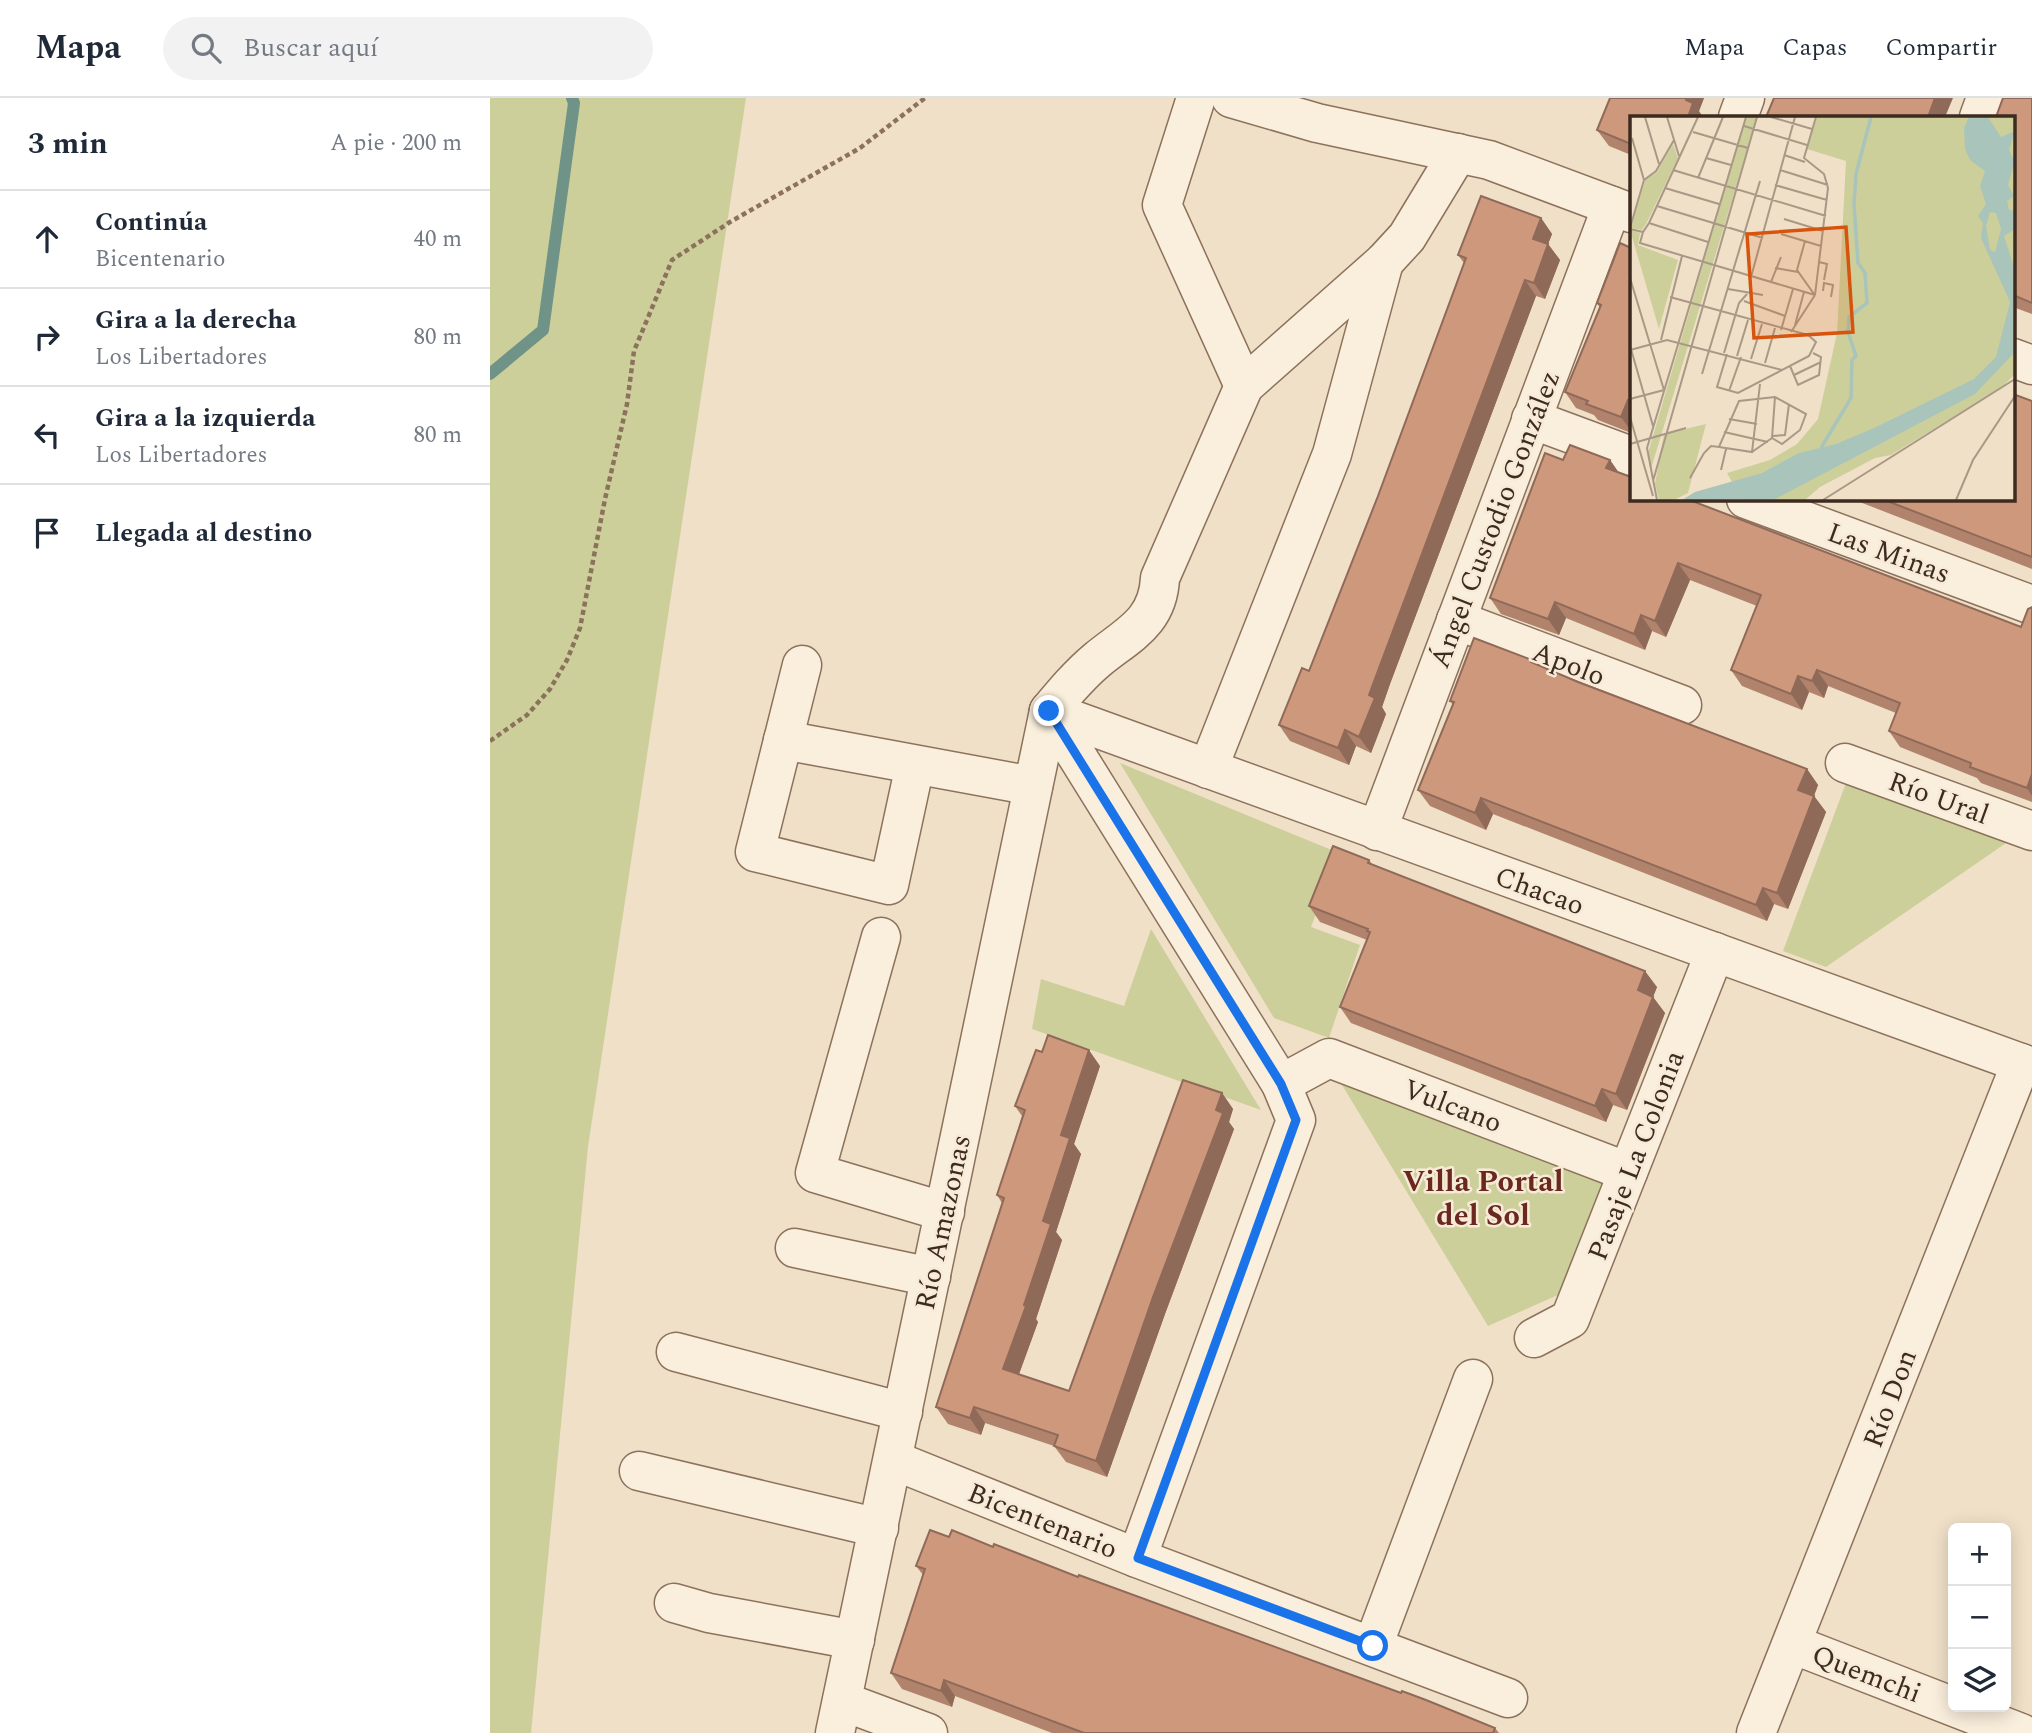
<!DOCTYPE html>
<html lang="es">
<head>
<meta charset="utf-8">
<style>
	:root { --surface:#fff; --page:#f2f2f3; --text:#1f2937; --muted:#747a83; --line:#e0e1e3 }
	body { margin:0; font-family:Spectral,serif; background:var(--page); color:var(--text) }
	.controls { position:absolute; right:21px; bottom:21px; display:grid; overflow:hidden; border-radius:10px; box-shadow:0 4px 18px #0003 }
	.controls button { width:63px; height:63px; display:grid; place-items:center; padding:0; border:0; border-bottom:2px solid var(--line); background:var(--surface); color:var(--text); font:35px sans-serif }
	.stop { position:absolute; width:21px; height:21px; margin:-16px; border:5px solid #1a73e8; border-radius:50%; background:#fff }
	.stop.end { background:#1a73e8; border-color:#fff; box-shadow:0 2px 7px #0008 }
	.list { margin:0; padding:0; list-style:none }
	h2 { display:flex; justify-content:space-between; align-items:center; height:91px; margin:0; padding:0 28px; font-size:30px }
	h2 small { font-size:23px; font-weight:400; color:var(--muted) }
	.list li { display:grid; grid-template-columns:46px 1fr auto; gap:21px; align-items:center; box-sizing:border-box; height:98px; padding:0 28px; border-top:2px solid var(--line) }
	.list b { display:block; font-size:26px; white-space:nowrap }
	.list p { margin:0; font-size:23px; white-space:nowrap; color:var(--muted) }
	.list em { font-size:23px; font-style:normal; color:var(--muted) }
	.icon { flex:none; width:38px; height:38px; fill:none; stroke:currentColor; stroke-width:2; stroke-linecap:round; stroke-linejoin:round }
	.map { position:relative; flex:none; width:1542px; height:1635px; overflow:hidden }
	header { display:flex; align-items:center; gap:42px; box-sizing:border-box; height:98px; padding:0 35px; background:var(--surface); border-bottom:2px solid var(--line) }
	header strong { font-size:33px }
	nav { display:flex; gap:38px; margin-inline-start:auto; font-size:24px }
	.search { width:490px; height:63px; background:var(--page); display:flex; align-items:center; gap:18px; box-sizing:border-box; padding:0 24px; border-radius:38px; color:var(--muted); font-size:26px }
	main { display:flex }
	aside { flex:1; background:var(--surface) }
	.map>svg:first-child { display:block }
</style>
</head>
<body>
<header>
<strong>Mapa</strong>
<div class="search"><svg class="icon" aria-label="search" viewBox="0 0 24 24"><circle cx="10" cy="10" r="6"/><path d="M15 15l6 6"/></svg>Buscar aquí</div>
<nav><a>Mapa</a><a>Capas</a><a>Compartir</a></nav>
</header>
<main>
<aside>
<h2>3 min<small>A pie · 200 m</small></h2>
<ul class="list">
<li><svg class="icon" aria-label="ahead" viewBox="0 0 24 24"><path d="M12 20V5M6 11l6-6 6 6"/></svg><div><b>Continúa</b><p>Bicentenario</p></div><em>40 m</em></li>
<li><svg class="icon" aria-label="right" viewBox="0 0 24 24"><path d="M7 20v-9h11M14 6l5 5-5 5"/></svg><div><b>Gira a la derecha</b><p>Los Libertadores</p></div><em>80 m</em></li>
<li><svg class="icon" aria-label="left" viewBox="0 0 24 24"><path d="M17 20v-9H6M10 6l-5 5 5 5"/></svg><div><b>Gira a la izquierda</b><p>Los Libertadores</p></div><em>80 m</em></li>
<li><svg class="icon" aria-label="arrive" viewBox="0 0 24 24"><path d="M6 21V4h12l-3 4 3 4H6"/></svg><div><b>Llegada al destino</b></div></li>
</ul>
</aside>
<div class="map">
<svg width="1542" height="1635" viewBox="0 0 1542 1635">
	<rect width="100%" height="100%" fill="#f0e0c8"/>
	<g fill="#cdcf9b">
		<path d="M0,0h256l-158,1049 -57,586h-41z"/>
		<path d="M630,665l219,90 -28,74 49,18 -31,93 -55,-20z"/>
		<path d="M1356,685l163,58 -183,126 -43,-16z"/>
		<path d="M661,831l110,181 -229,-81 9,-50 83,27z"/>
		<path d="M849,982l264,96 3,20 -39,95 -79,35z"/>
	</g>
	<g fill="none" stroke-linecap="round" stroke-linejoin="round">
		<path stroke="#6f9387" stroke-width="12" d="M0,276l53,-44 31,-227 -2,-5"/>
		<g stroke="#8c725c" stroke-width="41">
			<g id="minor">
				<path d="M706,0l-34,107 82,181"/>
				<path d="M741,0l86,25 172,37 142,53"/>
				<path d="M1248,19l7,-19"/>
				<path d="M1489,19l7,-19"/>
				<path d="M1523,260l19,7"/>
				<path d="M1041,321l100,37"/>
				<path d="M1256,401l286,106"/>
				<path d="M966,522l226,85"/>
				<path d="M312,567l-47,187 134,33 26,-120"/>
				<path d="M559,613l983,356"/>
				<path d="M559,613l232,373 15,36 -159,438"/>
				<path d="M293,642l250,46"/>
				<path d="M1355,665l187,68"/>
				<path d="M718,671l124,-315 52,-192"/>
				<path d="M887,733l235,-625"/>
				<path d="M391,839l-66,236 130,39"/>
				<path d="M791,986l48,-26 299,114"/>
				<path d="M305,1150l136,29"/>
				<path d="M1044,1240l36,-19 145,-367"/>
				<path d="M186,1254l227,60"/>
				<path d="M403,1362l244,98 371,140"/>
				<path d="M149,1373l240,57"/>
				<path d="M184,1505l35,10 146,27"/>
				<path d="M1302,1546l229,89"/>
				<path d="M883,1548l100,-267"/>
				<path d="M352,1603l86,32"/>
				<path d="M345,1635l214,-1022c15,-18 30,-36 48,-51 30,-25 61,-37 63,-82l84,-192 140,-124 23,-25 51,-84"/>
				<path d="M1266,1635l265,-670"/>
			</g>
		</g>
		<path stroke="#8c725c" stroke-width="4.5" stroke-dasharray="5 3.5" stroke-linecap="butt" d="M0,643l37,-26 23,-26 17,-29 13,-32 25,-129 22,-95 7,-53 38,-91 58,-38 130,-74 65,-50"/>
		<use href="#minor" stroke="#faeedc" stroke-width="38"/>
	</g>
	<g fill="#b1836c">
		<path d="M1120,0h94l-5,13 -68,6v38l-22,-9 -12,-16z"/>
		<path d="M1542,0v216l-19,-7v-190z"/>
		<path d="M1051,120l11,16 -4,10 12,16 -15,39 -9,-3 -146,388 -8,23 4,7 -15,39 -15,-7 -7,19 -59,-24 -11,-16 30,-54 69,-175 86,-233 -6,-8z"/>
		<path d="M1141,150v185l-33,-13 -4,-5 -18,-7 -11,-16 35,-84 -3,-5z"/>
		<path d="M1542,303v168l-180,-70h161z"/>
		<path d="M1073,362h47l9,13 402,154 11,-20v195l-51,-19 -4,-5 -77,-31 -11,-16 7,-18 -68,-27 -4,12 -15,-6 -7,18 -60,-24 -11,-16 26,-64 -67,-26 -24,57 -14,-6 -7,19 -79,-32 -7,17 -58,-21 -11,-16z"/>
		<path d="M1044,566l273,105 11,16 -4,11 12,16 -38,97 -14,-5 -7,17 -274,-107 -7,16 -56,-24 -12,-16 35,-85 -3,-4z"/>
		<path d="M879,762l3,4 285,123 -4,10 12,16 -38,97 -14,-5 -7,17 -255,-99 -11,-16 27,-67 -47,-18 -11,-16z"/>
		<path d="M610,968l-26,78 7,10 -25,78 6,8 -26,79 2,3 -19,52 50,17 153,-298 11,16 -4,13 5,7 -69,185 -58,163 -41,-15 -12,-16 -69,-23 -4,12 -33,-11 -12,-17 66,-204 -5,-8 25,-79 -7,-10z"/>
		<path d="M459,1439l44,10 502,181 4,5h-447l-97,-37 -3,11 -50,-18 -11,-16 32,-98 -7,-9z"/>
	</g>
	<g fill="#906a58">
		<path d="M1197,0h17l-5,13 4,6h-15z"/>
		<path d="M1445,0h18l-8,19h-17z"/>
		<path d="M1051,120l11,16 -8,21 -11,-16z"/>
		<path d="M1058,146l12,16 -15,39 -11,-16z"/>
		<path d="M1035,182l11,16 -146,388 -8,23 4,7 -15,39 -12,-16 10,-42z"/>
		<path d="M1138,302l3,5v26l-10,-14z"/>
		<path d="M1120,362l11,16 -15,-8z"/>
		<path d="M1188,465l12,17 -24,57 -11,-16z"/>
		<path d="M1065,504l11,16 -7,17 -11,-16z"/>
		<path d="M1151,517l11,16 -7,19 -11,-16z"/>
		<path d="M1327,572l11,16 -4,12 -12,-17z"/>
		<path d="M1308,578l11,16 -7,18 -11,-16z"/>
		<path d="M855,632l11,16 -7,19 -11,-17z"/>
		<path d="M1317,671l11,16 -8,21 -12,-16z"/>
		<path d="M1542,676v22l-5,-8z"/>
		<path d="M1324,698l12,16 -38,97 -11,-16z"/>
		<path d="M991,700l12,16 -7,16 -11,-17z"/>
		<path d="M1273,790l11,16 -7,17 -11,-16z"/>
		<path d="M1155,873l12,16 -8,20 -11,-17z"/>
		<path d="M1163,899l12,16 -38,97 -11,-16z"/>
		<path d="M599,952l11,16 -26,78 7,10 -25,78 6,8 -26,79 2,3 -23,63 -12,-16 21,-64 37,-170z"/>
		<path d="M1112,991l11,16 -7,17 -11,-16z"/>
		<path d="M732,995l11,16 -4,13 5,7 -69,185 -58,163 -11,-16 57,-164z"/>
		<path d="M484,1309l11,16 -4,12 -11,-17z"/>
		<path d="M454,1582l11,16 -3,11 -11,-16z"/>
	</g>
	<g fill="#ce987d" stroke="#906a58" stroke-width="2">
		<path d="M1120,0h77l-1,2 7,3 -5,14h-57v27l-34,-14z"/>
		<path d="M1284,0h161l-7,19h-162z"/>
		<path d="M1513,0h29v205l-19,-8v-178h-17z"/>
		<path d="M991,98l60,22 -8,21 15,5 -14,39 -9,-3 -146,388 -10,27 6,3 -16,39 -14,-7 -7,18 -59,-23 23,-57 7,3 69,-175 88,-238 -8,-3z"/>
		<path d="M1130,145l11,5v154l-3,-2 -7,17 -35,-13 2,-3 -23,-9 36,-87 -4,-2z"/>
		<path d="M1523,296l19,7v156l-150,-58h131z"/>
		<path d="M1080,347l40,15 -4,8 25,9v22h56l334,128 7,-18 4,-2v167l-5,14 -57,-21 1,-4 -82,-32 11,-28 -83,-33 -5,11 -14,-5 -7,18 -60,-24 30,-75 -83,-32 -23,58 -14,-6 -7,19 -79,-32 -7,17 -58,-21 55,-145 18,7z"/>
		<path d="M984,540l58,22 -1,2 47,20 229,87 -9,21 16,6 -37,97 -14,-5 -7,17 -275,-107 -6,15 -57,-23 36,-88 -4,-1z"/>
		<path d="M843,748l36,14 -1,3 277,108 -7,19 15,7 -37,97 -14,-5 -7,17 -255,-99 30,-75 -3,-1 1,-2 -59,-23z"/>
		<path d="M558,937l41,15 -28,85 9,3 -27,83 8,3 -27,81 2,1 -23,63 66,22 114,-311 39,13 -6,17 7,3 -70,184 -57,164 -42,-15 4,-11 -84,-28 -4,11 -34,-11 68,-209 -7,-3 28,-85 -10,-4 21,-56 6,2z"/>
		<path d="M440,1432l19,7 3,-7 41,17 1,-3 84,33 1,-2 322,118 1,-2 24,9 69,28 -2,5h-409l-140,-53 -3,11 -50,-18 34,-104 -9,-3z"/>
	</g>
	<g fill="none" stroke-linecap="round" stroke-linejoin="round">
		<path stroke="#1a73e8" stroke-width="9" d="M559,613l232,373 15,36 -158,438 235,88"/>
	</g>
	<g text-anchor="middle" stroke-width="5" stroke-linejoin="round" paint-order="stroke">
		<g font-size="28" fill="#3d2b20" stroke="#f7ebd8">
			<text transform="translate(1004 421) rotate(-69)" y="10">Ángel Custodio González</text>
			<text transform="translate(1399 454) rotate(20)" y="10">Las Minas</text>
			<text transform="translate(1079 565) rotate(21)" y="10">Apolo</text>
			<text transform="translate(1449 699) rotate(20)" y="10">Río Ural</text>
			<text transform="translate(1050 792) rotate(20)" y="10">Chacao</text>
			<text transform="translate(963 1007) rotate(21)" y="10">Vulcano</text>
			<text transform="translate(1145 1057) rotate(-69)" y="10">Pasaje La Colonia</text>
			<text transform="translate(452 1124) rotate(-78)" y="10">Río Amazonas</text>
			<text transform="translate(1399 1300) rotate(-69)" y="10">Río Don</text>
			<text transform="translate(553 1422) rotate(22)" y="10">Bicentenario</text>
			<text transform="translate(1377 1575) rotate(21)" y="10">Quemchi</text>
		</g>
		<g font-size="30" font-weight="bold" fill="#6a281e" stroke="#f7ebd8">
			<text x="993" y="1093">Villa Portal<tspan x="993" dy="34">del Sol</tspan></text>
		</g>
	</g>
	<g transform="translate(1140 18)">
		<rect width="385" height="385" fill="#f0e0c8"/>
		<path d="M116,1h11l-106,352 -3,-16zM187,1h198v257l-14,14 -110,67 -16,3 -55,29 -15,13h-63l-15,-27 43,-13 27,-16 21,-25 19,-86 9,-172 -39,-12zM43,28l5,14 -31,64 -5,8 -11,-2 14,-48 12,-8zM0,114l10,3 -2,12 40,15 -19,69zM76,308l-18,69 -14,7h-15l-4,-16 9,-50z" fill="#cdcf9b"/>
		<path d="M339,1h19l13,20 14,-6 -6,19 6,11 -7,24 6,11 -7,5 2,9 6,1v18l-11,7 11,34v82l-40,42 -200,105 -93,1 13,-8 67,-19 37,-20 37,-9 38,-16 100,-49 22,-22 14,-55 -29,-64 2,-15 -5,-7 8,-12 -6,-18 5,-15 -15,-11 -5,-11 -1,-21zM360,96l6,1 5,16 -6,23 -5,-2 -4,-24z" fill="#a9c4ba" fill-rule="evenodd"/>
		<path fill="none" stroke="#a9c4ba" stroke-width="3.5" d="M191,332l30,-50 1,-38 4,-4 -8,-24 1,-15 18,-14 -2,-30 -7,-10 -4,-59 2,-30 15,-57"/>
		<path fill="none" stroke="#a89885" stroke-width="2" d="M15,1l14,47M37,1l12,39M141,1l41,12M114,10l63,19M63,16l55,16M2,22l12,42M154,39l21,7M76,42l25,7M43,54l153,46M150,54l48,15M68,62l25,-61M145,69l52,15M35,72l54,16M27,90l106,32M154,103l39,12M19,107l59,19M0,112l14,-48 12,-9 18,-31M0,113l13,3 6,-9 49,-106M13,116l-3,11 175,52M151,118l40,12M175,125l-8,29 17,24M189,146l8,2 -3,16M145,152l23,4M121,161l44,-160M0,162l34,112 -34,9M141,166l10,-25M98,173l35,6M193,175l1,-8 9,2 -2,12M185,179l13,-107 -4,-14 -20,-16 12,-41M40,181l138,38 8,7 -7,14 -71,37 -21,-6 10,-33M114,185l41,15M165,209l9,-33M151,214l12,-41M161,216l24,-37M31,224l21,-84M1,233l22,77M0,234l37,-10 115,30M94,237l15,-50 8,-9M107,240l11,-36M121,243l11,-35M135,247l10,-35M160,250l8,19 21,-10 2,-18 -8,-4M72,258l58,-193M164,259l27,-13M99,275l12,-34M0,301l23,79M99,303l28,5M94,316l44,10M142,320l13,-1 4,-31M0,328l56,-16M89,331l33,5 8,-68M122,336l20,-14 3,-41M91,354l5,-21M60,362l14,-25 7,-7 8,1 20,-46 36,-4 31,17 -6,16 -18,14 -10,-6M23,365l104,-364M27,384l-10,-52 99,-331M193,384l192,-121M326,384l17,-40 42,-64"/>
		<path fill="#d7540e" fill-opacity="0.15" stroke="#d7540e" stroke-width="3.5" d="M216,111l7,105 -99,6 -7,-104z"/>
		<rect width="385" height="385" fill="none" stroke="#3d2b20" stroke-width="3.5"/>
	</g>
</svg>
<div class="controls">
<button>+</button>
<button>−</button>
<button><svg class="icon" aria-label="layers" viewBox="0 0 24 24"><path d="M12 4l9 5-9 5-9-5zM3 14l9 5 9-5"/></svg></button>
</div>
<div class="stop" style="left:883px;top:1548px"></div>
<div class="stop end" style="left:559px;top:613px"></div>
</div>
</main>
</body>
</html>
